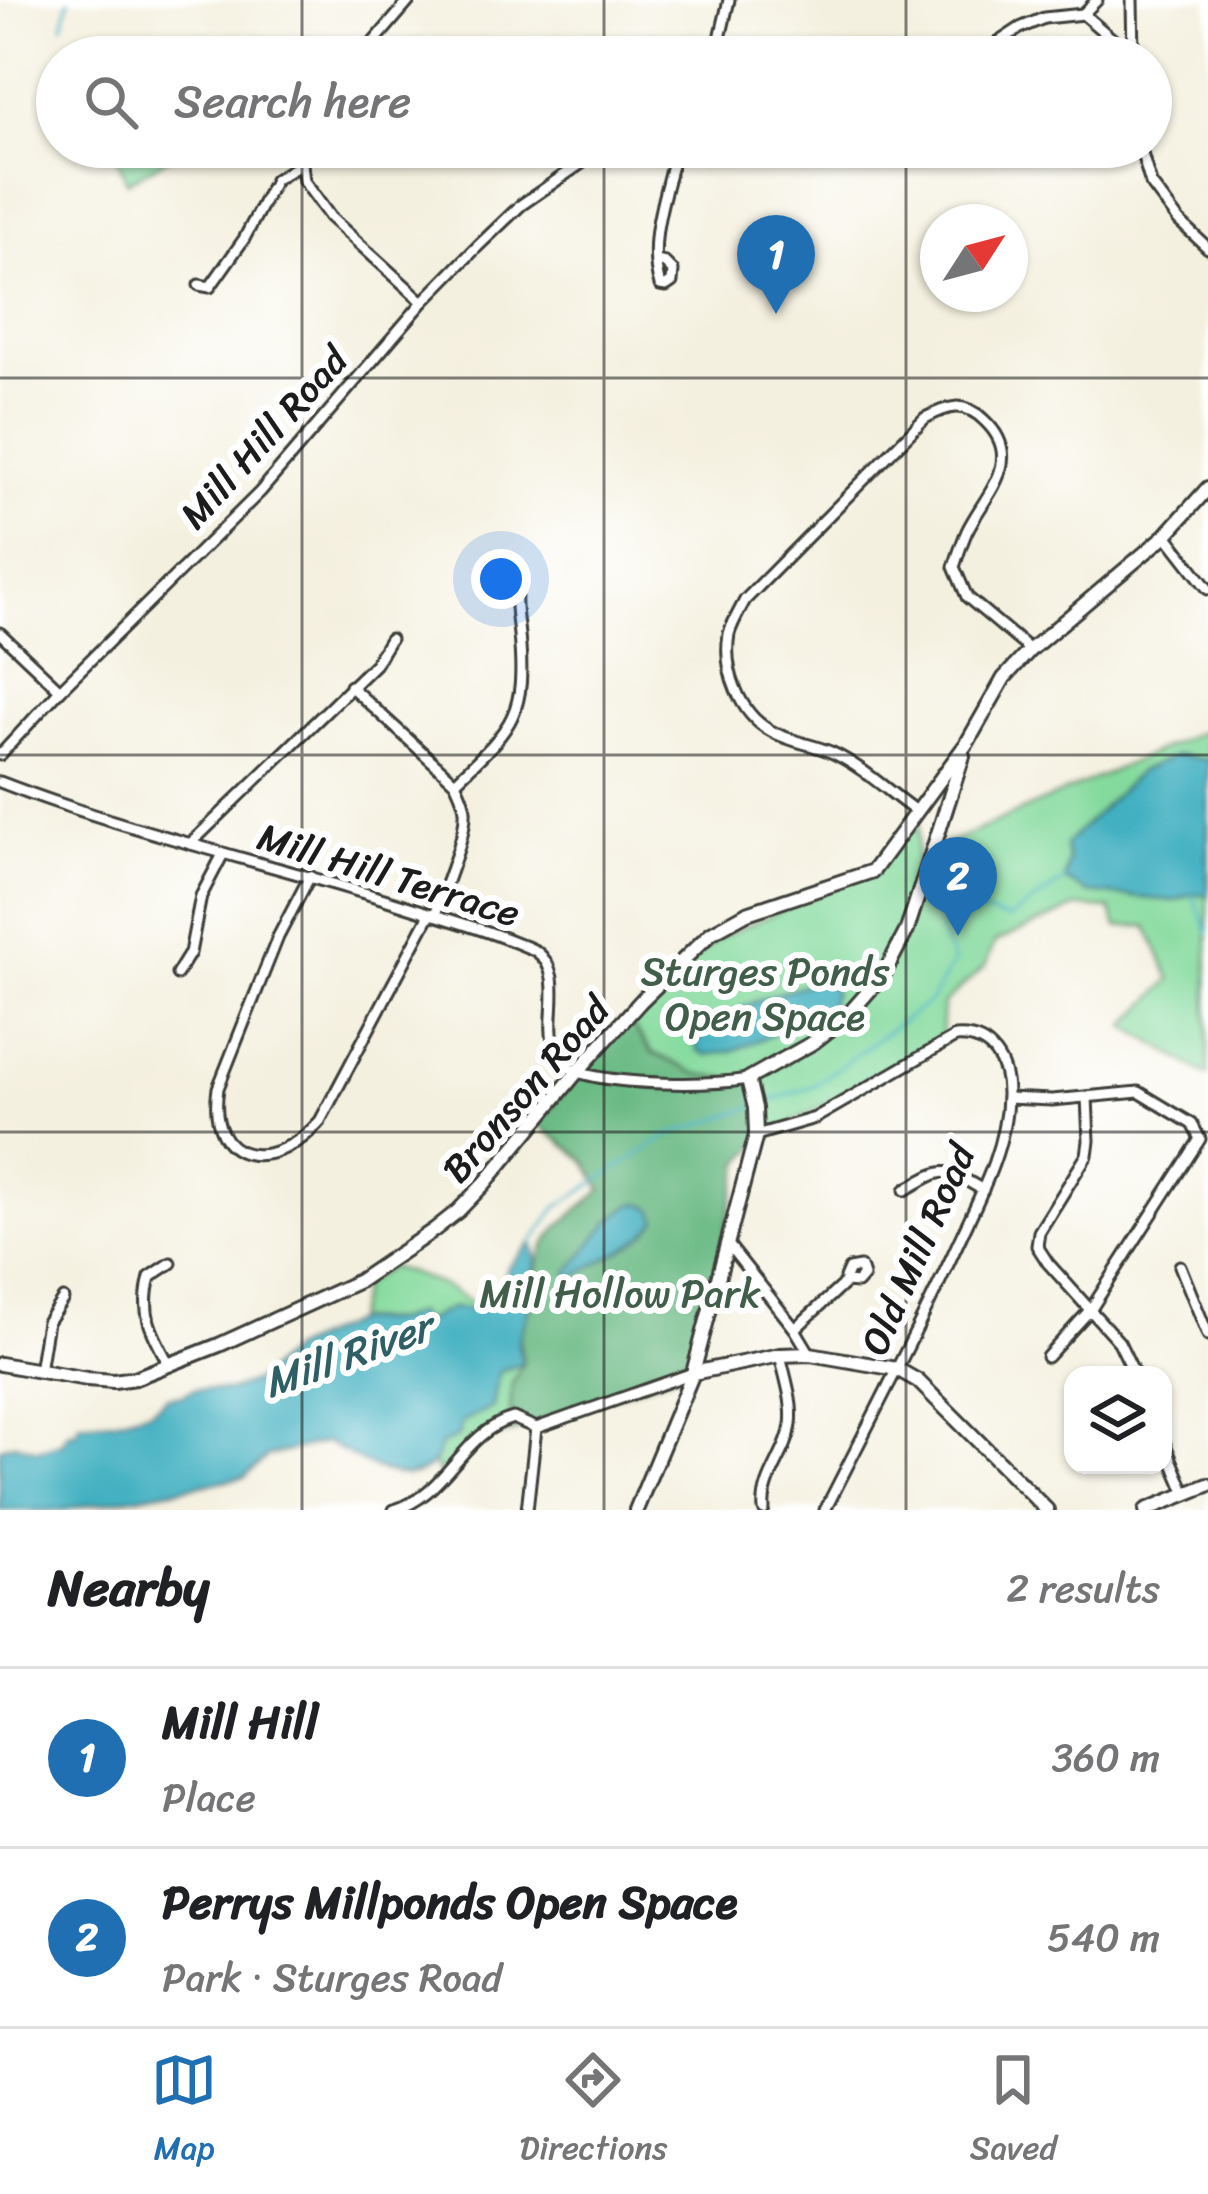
<!DOCTYPE html>
<html lang="en">
<head>
<meta charset="utf-8">
<style>
	:root { --surface:#fff; --page:#f2f2f2; --text:#202124; --muted:#757577; --line:#e0e0e0; --accent:#1f6fb2 }
	body { margin:0; font-family:Sriracha,sans-serif; background:var(--page); color:var(--text) }
	.controls { position:absolute; right:36px; bottom:36px; display:grid; overflow:hidden; border-radius:24px; box-shadow:0 3px 9px #0004 }
	.controls button { width:108px; height:108px; display:grid; place-items:center; padding:0; border:0; border-bottom:3px solid var(--line); background:var(--surface); color:var(--text); font:60px sans-serif }
	.compass { position:absolute; left:920px; top:204px; width:108px; height:108px; border-radius:50%; background:var(--surface); box-shadow:0 3px 9px #0004; rotate:54deg }
	.you { position:absolute; left:501px; top:579px; width:42px; height:42px; margin:-30px; border:9px solid #fff; border-radius:50%; background:#1a73e8; box-shadow:0 0 0 18px #1a73e833 }
	.badge { display:grid; place-items:center; width:78px; height:78px; border-radius:50%; background:var(--accent); color:#fff; font-size:39px; font-weight:700 }
	.pin { position:absolute; translate:-50% -99px; filter:drop-shadow(0 3px 6px #0008) }
	.pin::after { content:''; position:absolute; top:63px; width:42px; height:36px; background:inherit; clip-path:polygon(0 0,100% 0,50% 100%) }
	.list { margin:0; padding:0; list-style:none }
	h2 { display:flex; justify-content:space-between; align-items:center; height:156px; margin:0; padding:0 48px; font-size:51px }
	h2 small { font-size:39px; font-weight:400; color:var(--muted) }
	.list li { display:grid; grid-template-columns:78px 1fr auto; gap:36px; align-items:center; box-sizing:border-box; height:180px; padding:0 48px; border-top:3px solid var(--line) }
	.list b { display:block; font-size:45px; white-space:nowrap }
	.list p { margin:0; font-size:39px; white-space:nowrap; color:var(--muted) }
	.list em { font-size:39px; font-style:normal; color:var(--muted) }
	.icon { flex:none; width:66px; height:66px; fill:none; stroke:currentColor; stroke-width:2; stroke-linecap:round; stroke-linejoin:round }
	.map { position:relative; flex:none; width:1208px; height:1510px; overflow:hidden }
	.search { position:absolute; background:var(--surface); box-shadow:0 3px 9px #0004; left:36px; right:36px; top:36px; height:132px; display:flex; align-items:center; gap:30px; box-sizing:border-box; padding:0 42px; border-radius:66px; color:var(--muted); font-size:45px }
	.sheet { height:516px; background:var(--surface) }
	nav { display:flex; justify-content:space-around; align-items:center; box-sizing:border-box; height:168px; border-top:3px solid var(--line); background:var(--surface); font-size:33px; color:var(--muted) }
	nav a { display:grid; justify-items:center; gap:6px }
	nav .on { color:var(--accent) }
	.map>svg:first-child { display:block }
</style>
</head>
<body>
<div class="map">
<svg width="1208" height="1510" viewBox="0 0 1208 1510">
	<rect width="100%" height="100%" fill="#fff"/>
	<filter id="ink" filterUnits="userSpaceOnUse"><feTurbulence type="fractalNoise" baseFrequency=".00833" numOctaves="2"/><feDisplacementMap in="SourceGraphic" scale="24" xChannelSelector="R" yChannelSelector="G"/><feConvolveMatrix kernelMatrix="1 2 1 2 8 2 1 2 1" color-interpolation-filters="sRGB"/></filter>
	<filter id="wash" filterUnits="userSpaceOnUse"><feTurbulence type="fractalNoise" baseFrequency=".004" numOctaves="4" result="noise"/><feDisplacementMap in="SourceGraphic" scale="48" xChannelSelector="R" yChannelSelector="G"/><feGaussianBlur stdDeviation="2.7" result="paint"/><feColorMatrix in="noise" values="0 0 0 0 0 0 0 0 0 0 0 0 0 0 0 0 0 1.4 0 .05"/><feComposite in="paint" operator="in"/></filter>
	<g filter="url(#wash)">
		<rect width="100%" height="100%" fill="#f4f0df"/>
		<g fill="#84da9d" stroke="#507b5c" stroke-width="3">
			<path d="M112,147h75l-60,35z"/>
			<path d="M1205,730l3,3v343l-82,-50 45,-47 -24,-53 -30,1 -7,-18 -33,-2 -82,35 -10,24 -42,38 -2,35c-58,34 -118,64 -175,99l-12,-56 -56,-8 -46,-22 -24,-32 47,-46 46,-37 152,-67 46,-53 -4,65 14,-30z"/>
			<path d="M391,1267c32,10 62,20 89,42l-29,-1 -29,14 -6,-9 -21,8 -41,-1 8,-35z"/>
			<path d="M523,1363l-11,21 -3,49 -38,9 -32,33 -6,-14 7,-16 16,-7 6,-16 36,-50z"/>
		</g>
		<path fill="#6bba84" stroke="#446b50" stroke-width="3" d="M628,1020l24,33 46,21 56,8 12,56 -24,23 -37,152 -18,57 -178,63 3,-49 11,-21 -4,-23 24,-92 16,-22 43,-36 -17,-30 -48,-36z"/>
		<g fill="#43b0c1" stroke="#30666e" stroke-width="3">
			<path d="M1177,755l31,5v135l-15,-1 -18,7 -87,-8 -23,-13 3,-20 -3,-15 75,-74z"/>
			<path d="M825,979l9,13 -4,11 -14,14 -84,34 -25,4 -9,-4 -2,-7c24,-36 89,-54 129,-65z"/>
			<path d="M639,1203l13,5 6,11c-22,31 -58,39 -86,60l-4,-7c21,-20 42,-63 71,-69z"/>
			<path d="M532,1243l5,16 -10,56 -9,26 4,23 -23,7 -6,36 -31,16 -4,14 -18,8c-2,6 -3,13 -7,18 -27,33 -80,-7 -107,-21l-58,14 -23,21 -184,33h-61v-63l15,-4 23,7 24,-7 5,-10 10,-2 2,-8 35,-3 37,-10 16,-13 16,-2 11,-6 34,2 27,-10 37,-32 62,-28h41l22,-8 6,9 28,-14 29,1 11,-4 17,-38z"/>
		</g>
		<g fill="none" stroke-linecap="round" stroke-linejoin="round">
			<g stroke="#43b0c1" stroke-width="3">
				<path d="M63,25l6,-25"/>
				<path d="M1193,895l15,37"/>
				<path d="M762,1104l51,-18 117,-85 24,-39 -11,-23 -4,-19 9,-11 34,3 26,7 57,-39"/>
				<path d="M532,1244l24,-36 111,-72 86,-29"/>
			</g>
		</g>
	</g>
	<g filter="url(#ink)">
		<g fill="none" stroke-linecap="round" stroke-linejoin="round">
			<g stroke="#3c3c39" stroke-width="15">
				<g id="street">
					<path d="M1132,0l1,55"/>
					<path d="M1083,14l14,-14"/>
					<path d="M361,57l49,-57"/>
					<path d="M722,57l-1,-23 8,-34"/>
					<path d="M976,57l44,-29 24,-10 39,-4 50,43"/>
					<path d="M300,147l4,34 26,36 93,85"/>
					<path d="M1140,147l11,37 28,37 29,27"/>
					<path d="M656,261l9,2 8,8 -1,11 -6,4 -6,-1c-14,-46 7,-93 16,-138"/>
					<path d="M199,285l11,2 34,-48 31,-59 26,-16"/>
					<path d="M1166,535l42,54"/>
					<path d="M0,633l60,57"/>
					<path d="M350,686l105,96c4,9 9,18 10,28 2,26 -22,79 -30,105"/>
					<path d="M0,755l60,-65 200,-198 163,-190 55,-56 43,-41 84,-58"/>
					<path d="M0,782c129,50 265,80 397,121 46,15 95,28 139,48 31,23 8,67 19,97 4,12 14,21 26,25 40,12 125,13 167,6"/>
					<path d="M455,782c56,-54 72,-65 64,-147 -2,-19 -6,-37 0,-56"/>
					<path d="M917,812c-27,-19 -54,-45 -84,-59 -20,-9 -43,-11 -62,-22 -32,-17 -48,-62 -42,-97 3,-11 11,-24 16,-34l180,-182c23,-12 39,-18 60,3 41,39 0,73 -18,110 -5,11 -9,24 -13,36l13,30 63,53"/>
					<path d="M190,844l185,-180 15,-25"/>
					<path d="M310,876l-32,61 -60,151c-12,79 57,85 102,33l110,-207"/>
					<path d="M177,974l13,-21 11,-57 22,-42"/>
					<path d="M1087,1097l2,44 -2,14 -48,77 -2,14 11,17 71,79 16,33"/>
					<path d="M1007,1098l45,2 87,-8 53,32 8,15 -109,170 -44,48"/>
					<path d="M756,1135l59,-17 140,-81c37,-3 53,27 52,60 -1,55 -32,108 -54,157 -40,86 -85,171 -128,256"/>
					<path d="M905,1190c40,-23 38,-24 78,0"/>
					<path d="M727,1243l68,86 15,25"/>
					<path d="M1180,1266l28,69"/>
					<path d="M795,1329l51,-47 11,1 6,-7 -3,-9 -11,2 -4,9 1,4"/>
					<path d="M170,1366c-18,-33 -30,-51 -20,-89l21,-14"/>
					<path d="M39,1371l8,-49 16,-23"/>
					<path d="M1163,1440l23,54"/>
					<path d="M394,1510c52,-14 68,-78 119,-92l23,10"/>
					<path d="M527,1510l9,-82 157,-55"/>
					<path d="M764,1510c-3,-31 23,-55 27,-85 3,-22 -6,-48 -11,-70"/>
				</g>
			</g>
			<g stroke="#3c3c39" stroke-width="18">
				<g id="secondary">
					<path d="M0,1364l87,15 27,2 21,-3 84,-33 140,-64 75,-51 24,-19 27,-28 92,-111 64,-71 70,-68 36,-20 126,-42 94,-128 37,-65 26,-28 136,-115 42,-47"/>
					<path d="M693,1373l87,-18 30,-1 87,15 21,12 129,129"/>
					<path d="M636,1510l57,-137 63,-238 -1,-27 -7,-29 66,-37 32,-25 38,-43 23,-44 56,-174"/>
					<path d="M1146,1510l62,-25"/>
				</g>
			</g>
			<use href="#street" stroke="#fff" stroke-width="9"/>
			<use href="#secondary" stroke="#fff" stroke-width="12"/>
		</g>
	</g>
	<path fill="none" stroke="#1c1c1c" stroke-width="3" stroke-opacity="0.55" d="M302,0v57M604,0v57M906,0v57M302,147v1363M604,147v1363M906,147v1363M0,378h1208M0,755h1208M0,1132h1208"/>
	<g text-anchor="middle" stroke-width="12" stroke-linejoin="round" paint-order="stroke">
		<g font-size="39" fill="#1c1c1c" stroke="#fff">
			<text transform="translate(263 437) rotate(-48)" y="14">Mill Hill Road</text>
			<text transform="translate(389 874) rotate(17)" y="14">Mill Hill Terrace</text>
			<text transform="translate(525 1089) rotate(-49)" y="14">Bronson Road</text>
			<text transform="translate(917 1249) rotate(-66)" y="14">Old Mill Road</text>
		</g>
		<g font-size="39" fill="#405e49" stroke="#fff">
			<text x="765" y="985">Sturges Ponds<tspan x="765" dy="45">Open Space</tspan></text>
			<text x="620" y="1307">Mill Hollow Park</text>
		</g>
		<g font-size="42" font-style="italic" fill="#2e5f66" stroke="#fff">
			<text transform="translate(347 1354) rotate(-20)" y="15">Mill River</text>
		</g>
	</g>
</svg>
<div class="controls">
<button><svg class="icon" aria-label="layers" viewBox="0 0 24 24"><path d="M12 4l9 5-9 5-9-5zM3 14l9 5 9-5"/></svg></button>
</div>
<svg class="compass" viewBox="-18 -18 36 36"><path d="M0-13l5 13h-10z" fill="#e53935"/><path d="M0 13l5-13h-10z" fill="#757577"/></svg>
<div class="you"></div>
<div class="pin badge" style="left:776px;top:314px">1</div>
<div class="pin badge" style="left:958px;top:936px">2</div>
<div class="search"><svg class="icon" aria-label="search" viewBox="0 0 24 24"><circle cx="10" cy="10" r="6"/><path d="M15 15l6 6"/></svg>Search here</div>
</div>
<section class="sheet">
<h2>Nearby<small>2 results</small></h2>
<ul class="list">
<li><span class="badge">1</span><div><b>Mill Hill</b><p>Place</p></div><em>360 m</em></li>
<li><span class="badge">2</span><div><b>Perrys Millponds Open Space</b><p>Park · Sturges Road</p></div><em>540 m</em></li>
</ul>
</section>
<nav>
<a class="on"><svg class="icon" aria-label="map" viewBox="0 0 24 24"><path d="M3 6l6-2 6 2 6-2v14l-6 2-6-2-6 2zM9 4v14M15 6v14"/></svg>Map</a>
<a><svg class="icon" aria-label="directions" viewBox="0 0 24 24"><path d="M12 3l9 9-9 9-9-9zM9 14v-3h6M13 9l2 2-2 2"/></svg>Directions</a>
<a><svg class="icon" aria-label="saved" viewBox="0 0 24 24"><path d="M7 4h10v16l-5-4-5 4z"/></svg>Saved</a>
</nav>
</body>
</html>
